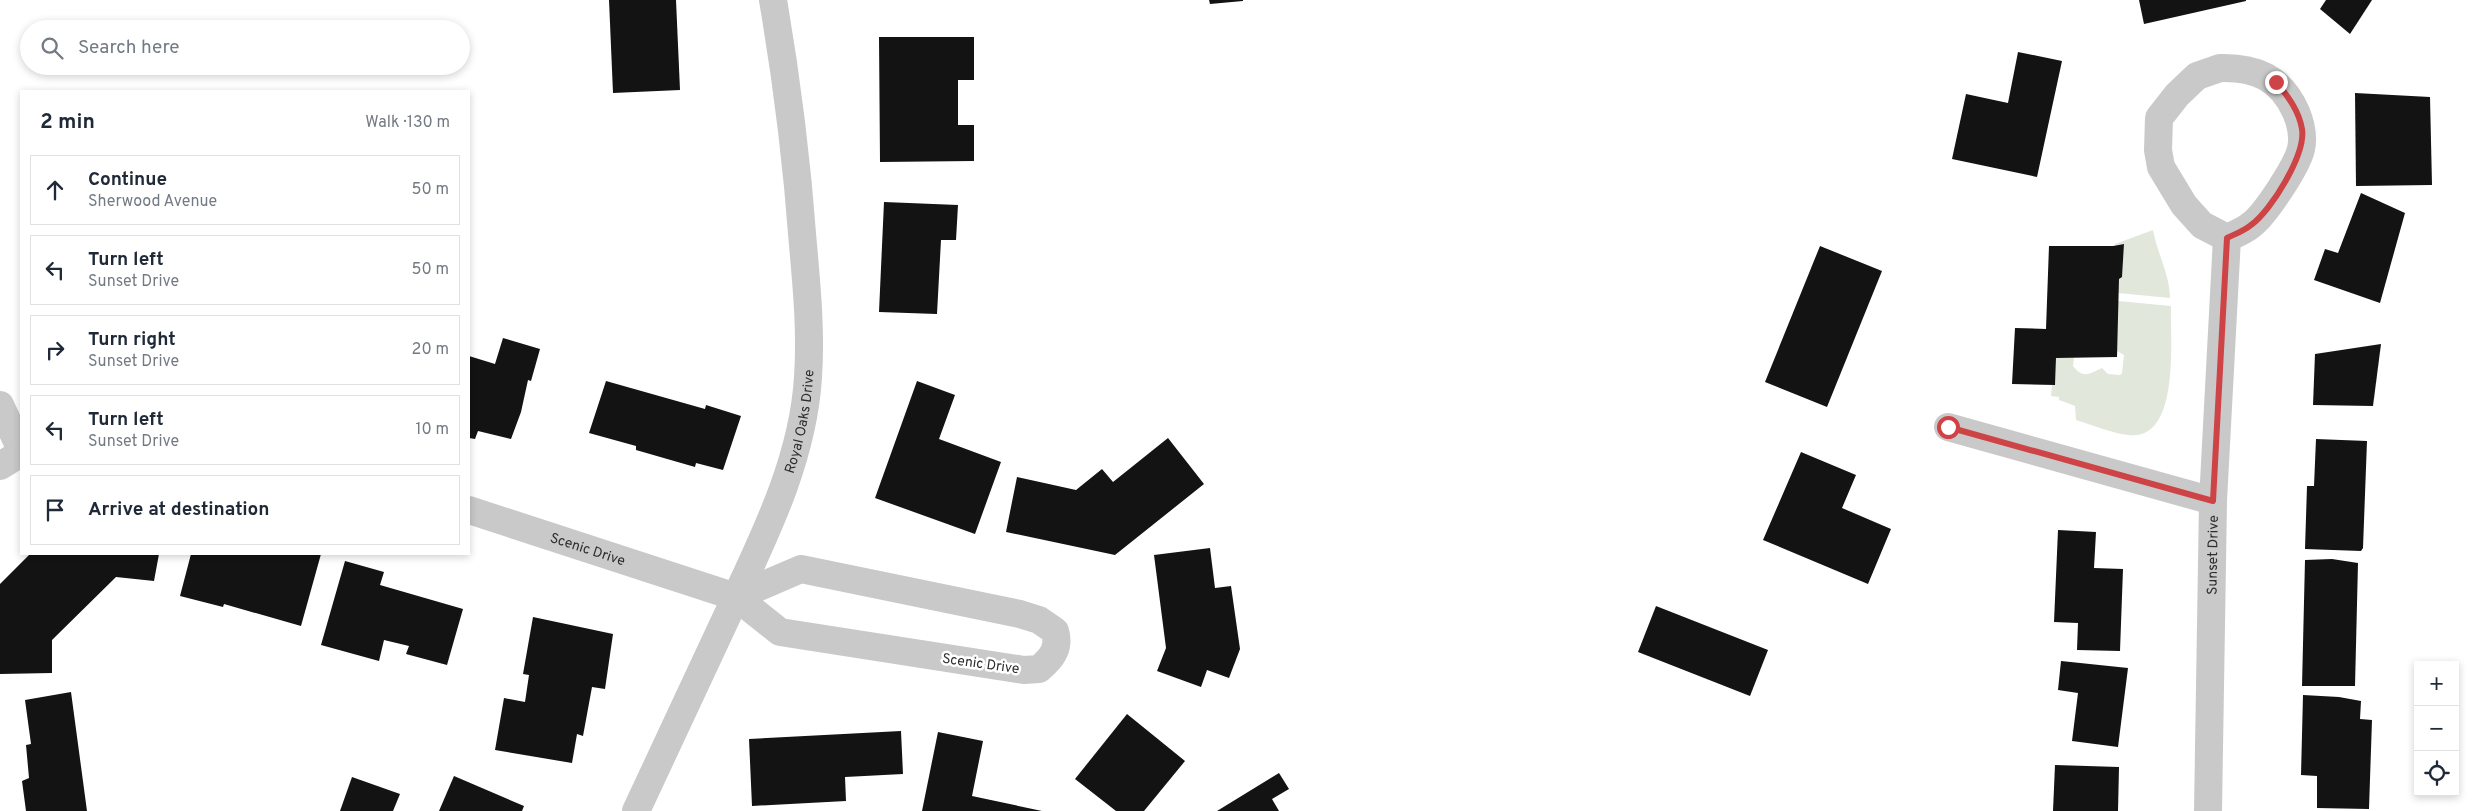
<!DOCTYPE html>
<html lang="en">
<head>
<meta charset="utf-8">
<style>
	:root { --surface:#fff; --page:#f2f2f3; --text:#1f2937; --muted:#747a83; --line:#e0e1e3 }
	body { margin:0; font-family:Overpass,sans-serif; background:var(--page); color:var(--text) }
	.controls { position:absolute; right:15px; bottom:15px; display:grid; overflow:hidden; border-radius:0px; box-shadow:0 2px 8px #0003 }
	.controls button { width:45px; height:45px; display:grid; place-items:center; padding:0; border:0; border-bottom:1px solid var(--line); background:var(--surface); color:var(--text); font:25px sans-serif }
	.stop { position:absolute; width:15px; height:15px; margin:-11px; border:4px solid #ce4345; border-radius:50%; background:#fff }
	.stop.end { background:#ce4345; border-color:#fff; box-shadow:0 1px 5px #0008 }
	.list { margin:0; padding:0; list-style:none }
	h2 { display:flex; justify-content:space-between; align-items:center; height:65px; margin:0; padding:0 20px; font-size:21px }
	h2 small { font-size:16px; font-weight:400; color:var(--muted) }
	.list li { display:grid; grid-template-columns:32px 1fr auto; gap:15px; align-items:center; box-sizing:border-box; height:70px; margin:0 10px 10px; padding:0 10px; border:1px solid var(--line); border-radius:0px }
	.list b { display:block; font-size:19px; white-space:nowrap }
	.list p { margin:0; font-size:16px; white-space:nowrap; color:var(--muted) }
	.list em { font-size:16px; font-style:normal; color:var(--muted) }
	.icon { flex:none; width:28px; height:28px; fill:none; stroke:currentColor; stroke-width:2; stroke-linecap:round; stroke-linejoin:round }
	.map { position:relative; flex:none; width:2474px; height:811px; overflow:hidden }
	.search { position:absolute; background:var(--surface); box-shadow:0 2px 8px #0003; left:20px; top:20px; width:450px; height:55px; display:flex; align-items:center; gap:12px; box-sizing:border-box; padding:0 18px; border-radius:28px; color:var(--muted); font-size:19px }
	.panel { position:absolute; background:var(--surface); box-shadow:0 2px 8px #0003; left:20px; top:90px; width:450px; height:465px; border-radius:0px }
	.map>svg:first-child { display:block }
</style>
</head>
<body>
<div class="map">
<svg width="2474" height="811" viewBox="0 0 2474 811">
	<rect width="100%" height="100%" fill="#fff"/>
	<g fill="#e1e8db">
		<path d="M2153,230c4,23 17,45 17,68l-52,-5 1,-14 3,-2 2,-33 -9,1v-1z"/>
		<path d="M2118,301l53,5c-1,33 10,136 -43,129 -17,-2 -35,-10 -52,-15l-1,-14 -16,-6v-3l-8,-1 1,-11h3l1,-27 18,-1 -1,9c10,13 16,8 29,2l6,6 12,1 2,-2 2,-18 -7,-4z"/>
	</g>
	<g fill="#131313">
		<path d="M609,0h67l4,90 -67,3z"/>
		<path d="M1209,0h34v1l-33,3z"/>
		<path d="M2139,0h107v1l-102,23z"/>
		<path d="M2326,0h46l-22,34 -30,-25z"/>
		<path d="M879,37h95v43h-16v45h16v36l-94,1z"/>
		<path d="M2018,52l44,9 -25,116 -85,-18 14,-65 42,9z"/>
		<path d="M2355,93l75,4 2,88 -76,1z"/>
		<path d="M2361,193l44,20 -25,90 -66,-23 11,-31 13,4z"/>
		<path d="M884,202l74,3 -2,35h-15l-4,74 -58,-2z"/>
		<path d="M2124,244l-2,33 -3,2 -2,78 -61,1 -1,27 -43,-1 3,-56 31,1 3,-83h64z"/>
		<path d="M1820,246l62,25 -55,136 -62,-25z"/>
		<path d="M503,338l37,11 -9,32 -3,-1 -7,32 -10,27 -33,-8 -3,8 -6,-1v-82l26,8z"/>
		<path d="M2381,344l-8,62 -60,-1 2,-51z"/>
		<path d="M606,381l99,28 1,-4 35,11 -18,54 -27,-7 -1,4 -59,-17v-4l-47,-13z"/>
		<path d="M917,381l38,14 -16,44 62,23 -26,72 -100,-36z"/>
		<path d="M1168,438l36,46 -89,71 -109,-23 11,-55 59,13 26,-21 11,13z"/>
		<path d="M2316,439l51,2 -4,107 -2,3 -56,-2 2,-63h7z"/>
		<path d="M1801,452l55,23 -14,33 49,21 -23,55 -105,-44z"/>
		<path d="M2058,530l38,2 -2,36 29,1 -3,82 -43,-1 1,-27 -24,-1z"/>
		<path d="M1210,548l5,40 16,-2 9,63 -11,29 -22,-8 -6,17 -44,-16 9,-23 -12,-93z"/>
		<path d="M30,554h129l-5,27 -38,-4 -64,63v33l-52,1v-90z"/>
		<path d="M191,554h130l-20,72 -77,-22 -1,3 -43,-11z"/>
		<path d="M2332,559l26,4 -3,123h-53l3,-126z"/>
		<path d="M345,561l39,11 -4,13 83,24 -16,56 -41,-11 3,-8 -25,-6 -5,21 -58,-16z"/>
		<path d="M1656,606l112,44 -18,46 -112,-44z"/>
		<path d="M533,617l80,17 -8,55 -13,-2 -9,49 -6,-2 -5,29 -77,-13 9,-52 21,4 4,-27 -6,-1z"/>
		<path d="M2061,661l67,7 -10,79 -46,-6 6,-48 -20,-3z"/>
		<path d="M71,692l16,119h-61l-4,-30 7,-3 -3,-33 5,-1 -6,-44z"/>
		<path d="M2303,695l36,2 22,4 -1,18 12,1 -3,89 -52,-1v-32l-16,-1z"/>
		<path d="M1127,714l58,47 -41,50h-28l-41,-32z"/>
		<path d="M901,731l2,43 -58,3 1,24 -94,5 -3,-67z"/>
		<path d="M938,732l45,9 -11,55 70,15h-120z"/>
		<path d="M2055,765l64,2 -1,44h-65z"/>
		<path d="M1279,773l10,16 -17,10 7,12h-62z"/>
		<path d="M454,776l70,30 -2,5h-83z"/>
		<path d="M352,777l48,17 -7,17h-53z"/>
	</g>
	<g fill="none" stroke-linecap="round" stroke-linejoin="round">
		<g stroke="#c9c9c9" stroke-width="28">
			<path d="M2220,68c36,-1 61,10 76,44 5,12 8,24 5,37 -4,17 -36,66 -50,76 -7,6 -16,9 -24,13l-25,-13 -18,-20 -23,-38 -3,-17 1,-32 18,-23 20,-19z"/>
			<path d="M0,405l21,45"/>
			<path d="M1948,427l265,74"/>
			<path d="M0,466l21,-13"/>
			<path id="s1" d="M469,510l267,87"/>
			<path d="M801,569l219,45 19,6 16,11c5,17 -3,27 -16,38l-15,1 -244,-38 -44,-35z"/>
			<path id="s2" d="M636,811c31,-66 61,-131 92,-197 35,-75 75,-153 80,-237 3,-43 -1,-88 -5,-132 -6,-82 -16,-164 -30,-245"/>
			<path id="s3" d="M2208,811l5,-310 14,-263"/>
		</g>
	</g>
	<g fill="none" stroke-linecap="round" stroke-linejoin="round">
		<path stroke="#ce4345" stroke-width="6" d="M1948,427l265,74 14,-263c8,-4 17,-7 24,-13 20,-14 55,-71 51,-96 -3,-18 -14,-33 -26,-47"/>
	</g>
	<g text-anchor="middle" stroke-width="5" stroke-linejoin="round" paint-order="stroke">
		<g font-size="14" fill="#2c2c2c" stroke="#fff">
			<text dy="5" stroke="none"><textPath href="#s2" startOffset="424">Royal Oaks Drive</textPath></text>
			<text dy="5" stroke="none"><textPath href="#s1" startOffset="125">Scenic Drive</textPath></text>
			<text dy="5" stroke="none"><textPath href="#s3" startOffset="256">Sunset Drive</textPath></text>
			<text transform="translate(981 663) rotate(8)" y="5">Scenic Drive</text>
		</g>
	</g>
</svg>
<div class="controls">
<button>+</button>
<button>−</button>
<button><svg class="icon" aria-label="locate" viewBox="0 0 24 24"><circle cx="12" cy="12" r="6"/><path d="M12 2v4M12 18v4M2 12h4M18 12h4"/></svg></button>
</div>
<div class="stop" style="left:1948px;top:427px"></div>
<div class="stop end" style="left:2276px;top:82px"></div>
<div class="search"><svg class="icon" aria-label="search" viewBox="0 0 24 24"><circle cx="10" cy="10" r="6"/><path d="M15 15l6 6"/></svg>Search here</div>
<section class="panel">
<h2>2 min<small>Walk · 130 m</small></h2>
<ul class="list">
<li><svg class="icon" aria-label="ahead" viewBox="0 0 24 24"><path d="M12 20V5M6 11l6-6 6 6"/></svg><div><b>Continue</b><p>Sherwood Avenue</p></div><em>50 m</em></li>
<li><svg class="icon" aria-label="left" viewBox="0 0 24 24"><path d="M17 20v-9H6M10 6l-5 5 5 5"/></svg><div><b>Turn left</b><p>Sunset Drive</p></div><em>50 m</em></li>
<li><svg class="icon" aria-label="right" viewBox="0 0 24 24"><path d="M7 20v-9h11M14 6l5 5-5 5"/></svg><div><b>Turn right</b><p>Sunset Drive</p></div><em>20 m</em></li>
<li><svg class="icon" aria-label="left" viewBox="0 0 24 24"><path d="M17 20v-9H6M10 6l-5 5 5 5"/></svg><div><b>Turn left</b><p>Sunset Drive</p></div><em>10 m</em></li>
<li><svg class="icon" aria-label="arrive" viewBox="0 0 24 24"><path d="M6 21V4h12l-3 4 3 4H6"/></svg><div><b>Arrive at destination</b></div></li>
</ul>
</section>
</div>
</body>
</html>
